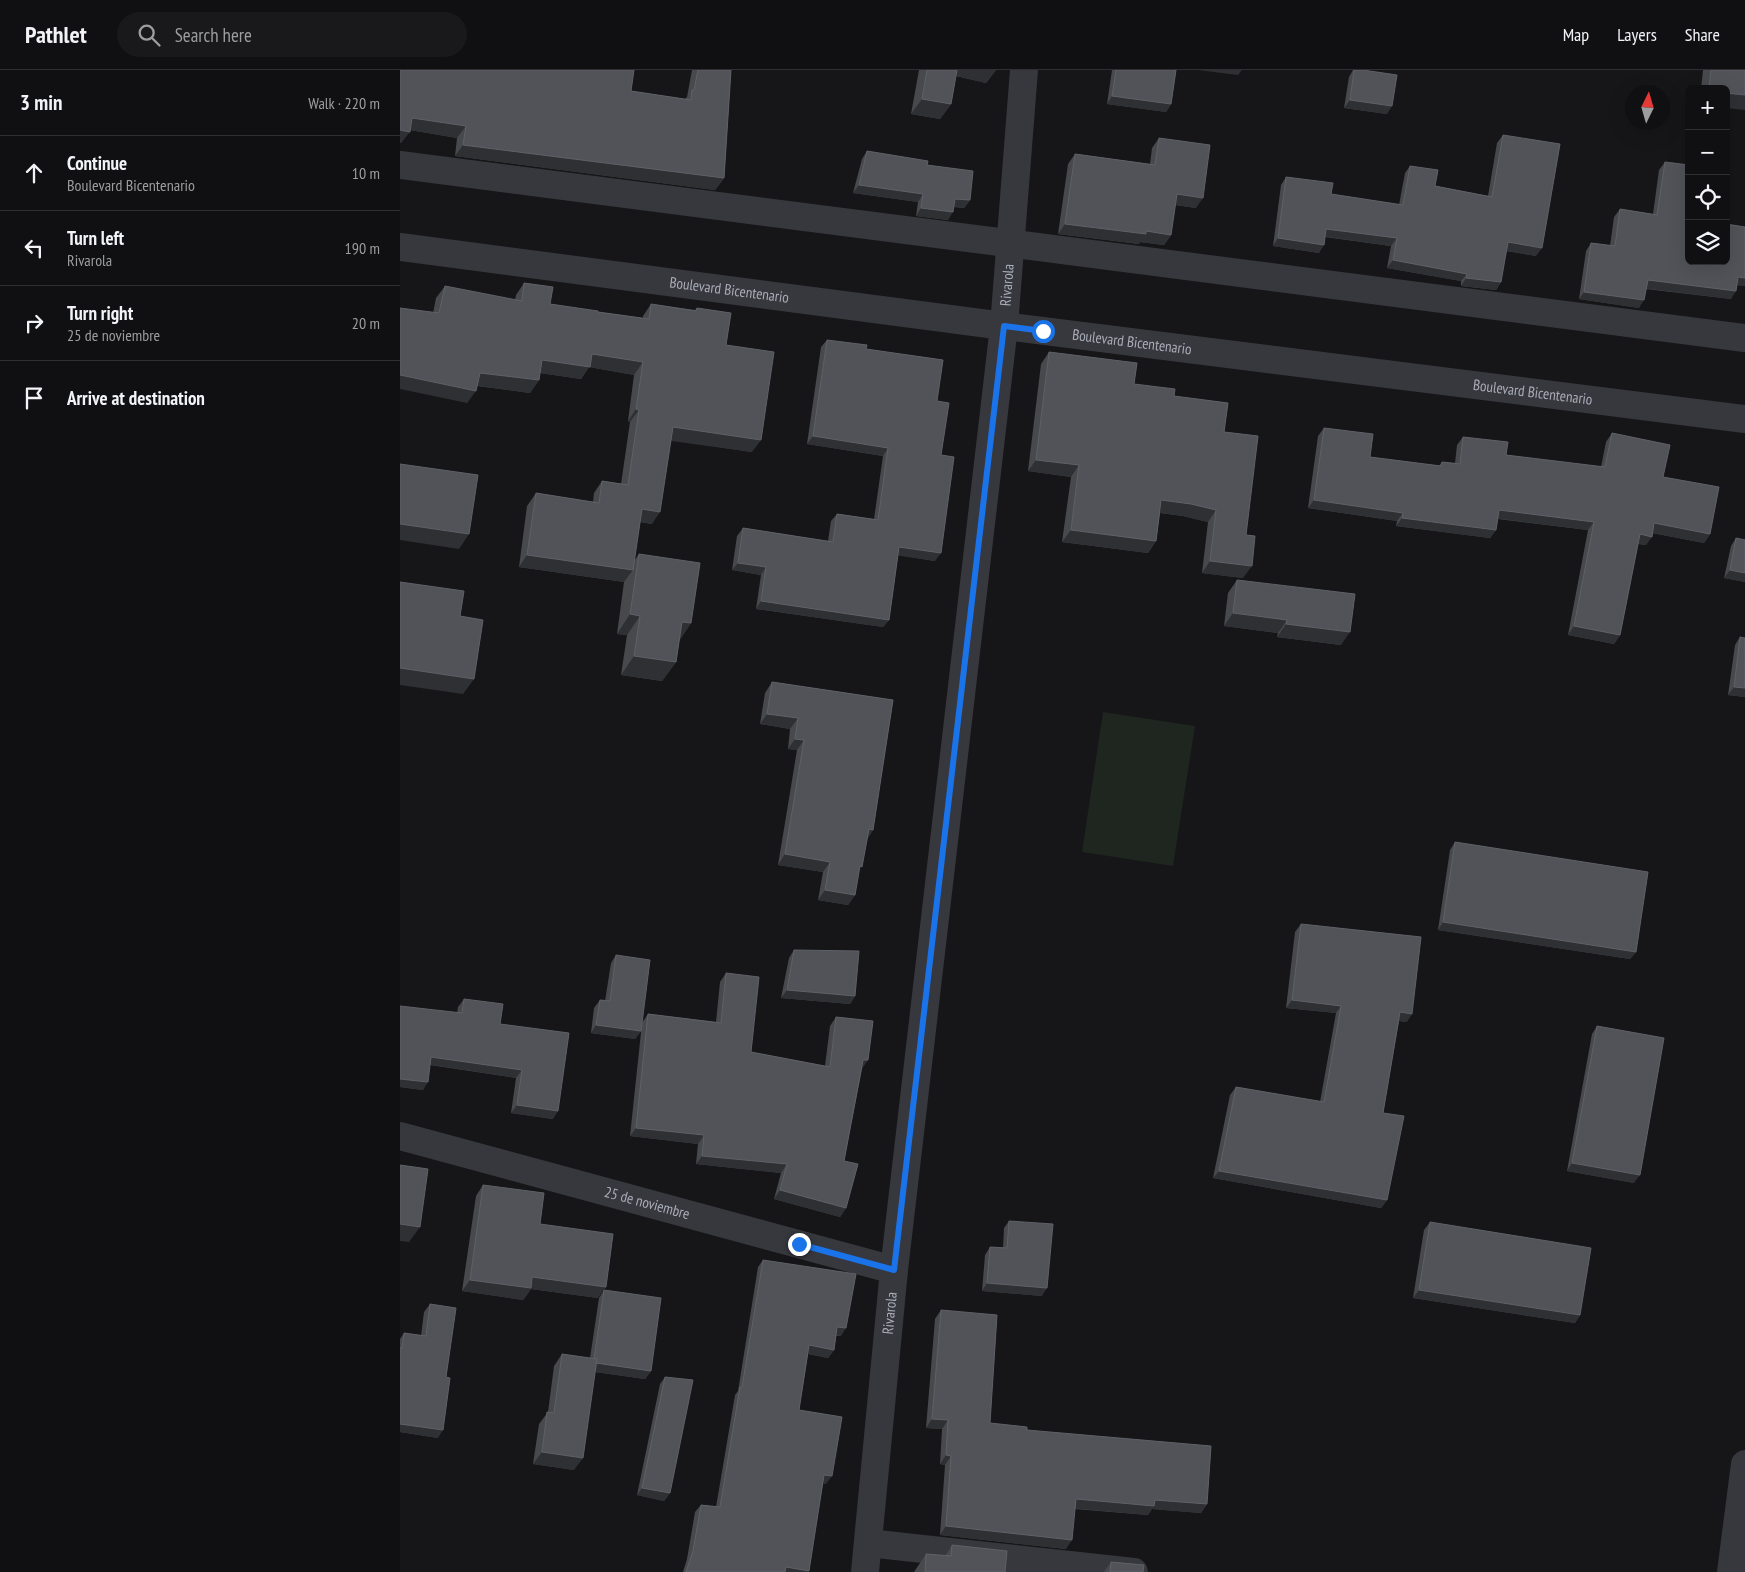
<!DOCTYPE html>
<html lang="en">
<head>
<meta charset="utf-8">
<style>
	:root { --surface:#101012; --page:#19191b; --text:#f1f3f6; --muted:#9c9d9f; --line:#303032 }
	body { margin:0; font-family:"PT Sans Narrow",sans-serif; background:var(--page); color:var(--text) }
	.controls { position:absolute; right:15px; top:15px; display:grid; overflow:hidden; border-radius:8px; box-shadow:0 5px 20px #0002 }
	.controls button { width:45px; height:45px; display:grid; place-items:center; padding:0; border:0; border-bottom:1px solid var(--line); background:var(--surface); color:var(--text); font:25px sans-serif }
	.compass { position:absolute; left:1225px; top:15px; width:45px; height:45px; border-radius:50%; background:var(--surface); box-shadow:0 5px 20px #0002; rotate:5deg }
	.stop { position:absolute; width:15px; height:15px; margin:-11px; border:4px solid #1a73e8; border-radius:50%; background:#fff }
	.stop.end { background:#1a73e8; border-color:#fff; box-shadow:0 1px 5px #0008 }
	.list { margin:0; padding:0; list-style:none }
	h2 { display:flex; justify-content:space-between; align-items:center; height:65px; margin:0; padding:0 20px; font-size:21px }
	h2 small { font-size:16px; font-weight:400; color:var(--muted) }
	.list li { display:grid; grid-template-columns:32px 1fr auto; gap:15px; align-items:center; box-sizing:border-box; height:75px; padding:0 20px; border-top:1px solid var(--line) }
	.list b { display:block; font-size:19px; white-space:nowrap }
	.list p { margin:0; font-size:16px; white-space:nowrap; color:var(--muted) }
	.list em { font-size:16px; font-style:normal; color:var(--muted) }
	.icon { flex:none; width:28px; height:28px; fill:none; stroke:currentColor; stroke-width:2; stroke-linecap:round; stroke-linejoin:round }
	.map { position:relative; flex:none; width:1345px; height:1502px; overflow:hidden }
	header { display:flex; align-items:center; gap:30px; box-sizing:border-box; height:70px; padding:0 25px; background:var(--surface); border-bottom:1px solid var(--line) }
	header strong { font-size:24px }
	nav { display:flex; gap:28px; margin-inline-start:auto; font-size:18px }
	.search { width:350px; height:45px; background:var(--page); display:flex; align-items:center; gap:12px; box-sizing:border-box; padding:0 18px; border-radius:28px; color:var(--muted); font-size:19px }
	main { display:flex }
	aside { flex:1; background:var(--surface) }
	.map>svg:first-child { display:block }
</style>
</head>
<body>
<header>
<strong>Pathlet</strong>
<div class="search"><svg class="icon" aria-label="search" viewBox="0 0 24 24"><circle cx="10" cy="10" r="6"/><path d="M15 15l6 6"/></svg>Search here</div>
<nav><a>Map</a><a>Layers</a><a>Share</a></nav>
</header>
<main>
<aside>
<h2>3 min<small>Walk · 220 m</small></h2>
<ul class="list">
<li><svg class="icon" aria-label="ahead" viewBox="0 0 24 24"><path d="M12 20V5M6 11l6-6 6 6"/></svg><div><b>Continue</b><p>Boulevard Bicentenario</p></div><em>10 m</em></li>
<li><svg class="icon" aria-label="left" viewBox="0 0 24 24"><path d="M17 20v-9H6M10 6l-5 5 5 5"/></svg><div><b>Turn left</b><p>Rivarola</p></div><em>190 m</em></li>
<li><svg class="icon" aria-label="right" viewBox="0 0 24 24"><path d="M7 20v-9h11M14 6l5 5-5 5"/></svg><div><b>Turn right</b><p>25 de noviembre</p></div><em>20 m</em></li>
<li><svg class="icon" aria-label="arrive" viewBox="0 0 24 24"><path d="M6 21V4h12l-3 4 3 4H6"/></svg><div><b>Arrive at destination</b></div></li>
</ul>
</aside>
<div class="map">
<svg width="1345" height="1502" viewBox="0 0 1345 1502">
	<rect width="100%" height="100%" fill="#161618"/>
	<path fill="#1e261f" d="M703,642l92,14 -22,140 -91,-14z"/>
	<g fill="none" stroke-linecap="round" stroke-linejoin="round">
		<g stroke="#37383d" stroke-width="28">
			<path d="M0,95l1345,173"/>
			<path id="s1" d="M0,177l604,79 741,93"/>
			<path id="s2" d="M0,1066l494,134"/>
			<path d="M468,1473l266,29"/>
			<path id="s3" d="M465,1502l29,-302 110,-944 20,-256"/>
			<path d="M1331,1502l14,-108"/>
		</g>
	</g>
	<g fill="#47494d">
		<path d="M0,0l231,21 54,8 2,-2 5,-27h39l-7,108 -9,12 -260,-34 2,-18 -47,-8 -9,13z"/>
		<path d="M519,0h77l-10,13 -30,-7 -5,28 -11,15 -29,-5z"/>
		<path d="M712,0h64l-5,34 -5,8 -59,-8z"/>
		<path d="M953,0h10l24,44 -43,-6 5,-31z"/>
		<path d="M1303,0h42l-19,19h-25z"/>
		<path d="M1103,65l33,121 -30,-5 -5,31 -5,8 -35,-4v-5l-74,-13 4,-22 -66,-9 -6,16 -46,-7 8,-61 5,-8 45,17 68,11 6,-32 5,-7 25,20 53,10 9,-53z"/>
		<path d="M759,68l37,70 -21,-3 -4,30 -7,10 -24,-3 -1,2 -81,-10 10,-70 7,-10 75,10 2,-16z"/>
		<path d="M467,81l60,14 43,35 -6,8 -10,-1 -6,13 -32,-4 2,-14 -65,-9 9,-34z"/>
		<path d="M1265,92l22,57 58,8v59l-8,-1 -6,14 -85,-10 -7,19 -60,-9 7,-48 5,-8 19,3 4,-29 6,-8 33,5 6,-44z"/>
		<path d="M124,213l26,21 48,8 45,6v-2l8,-12 44,6 2,-2 29,37 26,107 -81,-12 -19,84 -12,-2 -6,39 5,-7 52,69 -12,18 -3,21 -14,19 -41,-6 6,-40 -10,-1 7,-52 -105,-15 8,-61 9,-13 57,9 1,-9 8,-12 19,3 9,-62 -2,-1 6,-46 -45,-8 -8,12 -41,-6 -1,7 -9,13 -53,-7 -10,17 -34,-90 3,-15 9,-12 70,14 1,-5z"/>
		<path d="M427,270l39,9 71,52 4,54 -6,106 -37,-6 -9,65 -6,7 -127,-18 5,-34 -29,-5 5,-34 6,-8 85,13 3,-20 6,-7 37,5 9,-63 -76,-12 14,-97z"/>
		<path d="M649,282l85,32 40,12 50,36 22,103 -3,43 -41,-5 6,-51 -25,-6 -23,-3 -4,28 -8,12 -86,-11 9,-65 -43,-6 13,-107z"/>
		<path d="M924,358l46,29 69,9 3,-4 13,1 2,-18 6,-8 43,18 95,12 5,-25 6,-9 51,44 47,57 -6,9 -52,-10 -6,12 -8,-1 -18,91 -6,9 -46,-9 20,-105 -90,-11 -2,11 -6,8 -94,-12 1,-5 -89,-13 10,-72z"/>
		<path d="M1336,468l9,2v42l-21,-4 7,-32z"/>
		<path d="M837,510l104,65 -64,-8 1,-4 -54,-7 4,-33z"/>
		<path d="M1340,567l5,60 -17,-2 7,-50z"/>
		<path d="M372,612l121,18 -20,130 -6,9 -8,32 -4,24 -7,10 -30,-5 5,-28 -45,-7 19,-115 -9,-1 2,-20 -30,-5 5,-31z"/>
		<path d="M1055,772l181,110 -6,7 -192,-29 12,-80z"/>
		<path d="M901,854l106,98 -8,-1 -16,92 4,87 -6,8 -168,-30 17,-83 6,-8 84,15 16,-89 -50,-5 9,-76z"/>
		<path d="M394,880l61,46 -5,8 -69,-6 8,-40z"/>
		<path d="M216,885l25,76 -6,8 -44,-6 3,-25 6,-8 5,1 6,-38z"/>
		<path d="M326,903l25,79 74,14 5,-40 6,-9 26,52 -18,92 2,47 -6,9 -66,-18 7,-26 -85,-9 2,-20 -68,-8 12,-113 6,-9 68,8 4,-40z"/>
		<path d="M64,929l36,25 53,95 -42,-6 5,-35 -86,-13 -7,25 -23,-3 57,-74 1,-6z"/>
		<path d="M1197,956l37,157 -67,-12 25,-137z"/>
		<path d="M83,1115l57,39 58,74 -67,-9 -8,11 -61,-9 14,-95z"/>
		<path d="M609,1151l33,75 -60,-5 3,-36 5,-8 13,1 1,-20z"/>
		<path d="M1030,1152l150,93 -5,8 -162,-25 11,-68z"/>
		<path d="M363,1190l78,76h-5l-2,14 -6,8 -20,-4 -9,56 27,74 -3,-1 -15,89h-125l4,-13 8,-47 6,-7 15,2 19,-112 3,-4 20,-124z"/>
		<path d="M204,1220l47,81 -6,8 -50,-7 -21,98 -41,-6 6,-40 9,-12 6,-46 8,-12 28,4 9,-60z"/>
		<path d="M30,1234l8,134 -38,-6v-93l4,-6 17,3 3,-24z"/>
		<path d="M541,1240l49,113 37,7 180,74 -6,9 -49,-4 -4,6 -73,-6 -9,40 -126,-14 5,-70 -5,-1 2,-35 -16,-1 9,-109z"/>
		<path d="M265,1307l5,116 -6,8 -27,-6 23,-111z"/>
		<path d="M552,1475l53,27h-91l12,-18 19,2z"/>
		<path d="M711,1492l32,10h-39z"/>
	</g>
	<g fill="#2f3033">
		<path d="M551,0h45l-10,13 -38,-9z"/>
		<path d="M798,0h44l-4,5z"/>
		<path d="M1326,23l19,2v15l-19,-2z"/>
		<path d="M712,26l59,8 -5,8 -59,-8z"/>
		<path d="M522,29l29,5 -11,15 -29,-5z"/>
		<path d="M950,30l42,6 -5,8 -43,-6z"/>
		<path d="M12,48l54,8 -9,12 -53,-9z"/>
		<path d="M0,60l10,2 -9,11h-1z"/>
		<path d="M63,75l261,33 -9,12 -260,-34z"/>
		<path d="M459,115l64,9 -5,8 -65,-9z"/>
		<path d="M777,124l26,4 -7,10 -26,-4z"/>
		<path d="M555,129l15,1 -6,8 -14,-2z"/>
		<path d="M521,138l32,4 -5,8 -32,-4z"/>
		<path d="M665,154l81,7 25,4 -7,10 -24,-3 -1,2 -81,-10z"/>
		<path d="M926,159l71,9 -6,8 -70,-10z"/>
		<path d="M878,168l46,7 -5,8 -46,-7z"/>
		<path d="M1108,172l34,6 -6,8 -34,-6z"/>
		<path d="M993,190l74,14 -6,7 -74,-13z"/>
		<path d="M1338,207l7,1v8l-12,-1z"/>
		<path d="M1066,208l35,4 -5,8 -35,-4z"/>
		<path d="M1248,210l88,11 -5,8 -89,-11z"/>
		<path d="M1184,222l60,8 -5,8 -60,-9z"/>
		<path d="M192,284l51,8 -9,13 -45,-8 -8,12 -48,-7 9,-12z"/>
		<path d="M80,303l59,7 -9,13 -59,-8z"/>
		<path d="M0,305l76,16 -9,12 -67,-14z"/>
		<path d="M236,339l3,1 -9,12 -2,-1z"/>
		<path d="M273,357l88,13 -9,12 -88,-12z"/>
		<path d="M413,366l75,12 -5,8 -76,-12z"/>
		<path d="M636,390l43,5 -8,12 -43,-6z"/>
		<path d="M761,430l30,4 25,6 -8,12 -25,-6 -30,-4z"/>
		<path d="M914,430l89,13 -6,8 -89,-13z"/>
		<path d="M242,439l18,3 -8,12 -18,-3z"/>
		<path d="M1099,440l95,12 -6,8 -95,-12z"/>
		<path d="M1002,448l94,12 -6,8 -94,-12z"/>
		<path d="M1254,453l56,11 -6,9 -56,-11z"/>
		<path d="M0,454l69,10 -10,15 -59,-9z"/>
		<path d="M671,460l85,11 -8,12 -86,-11z"/>
		<path d="M1240,464l12,3 -6,8 -12,-2z"/>
		<path d="M499,477l42,6 -6,8 -41,-6z"/>
		<path d="M127,485l106,15 -9,12 -105,-15z"/>
		<path d="M810,491l42,5 -9,12 -41,-5z"/>
		<path d="M338,493l28,4 -5,8 -29,-5z"/>
		<path d="M1330,500l15,3v9l-21,-4z"/>
		<path d="M361,531l128,19 -6,7 -127,-18z"/>
		<path d="M833,543l54,7 -9,13 -54,-7z"/>
		<path d="M230,544l10,2 -13,19 -10,-1z"/>
		<path d="M282,552l9,1 -13,19z"/>
		<path d="M886,554l64,8 -9,13 -64,-8z"/>
		<path d="M1174,556l46,9 -6,9 -46,-9z"/>
		<path d="M234,586l42,6 -14,19 -41,-6z"/>
		<path d="M0,598l74,11 -11,15 -63,-9z"/>
		<path d="M1334,617l11,1v9l-17,-2z"/>
		<path d="M367,644l31,4 -8,11 -30,-5z"/>
		<path d="M395,669l9,1 -7,10 -9,-1z"/>
		<path d="M469,759l4,1 -7,10z"/>
		<path d="M385,784l45,8 -7,10 -45,-7z"/>
		<path d="M425,820l30,5 -7,10 -30,-5z"/>
		<path d="M1043,852l193,30 -6,7 -192,-29z"/>
		<path d="M387,920l68,6 -5,8 -69,-6z"/>
		<path d="M892,930l49,6 -5,7 -50,-5z"/>
		<path d="M1000,942l12,2 -5,8 -12,-2z"/>
		<path d="M196,955l45,6 -6,8 -44,-6z"/>
		<path d="M31,987l91,13 -6,8 -90,-14z"/>
		<path d="M463,990h5l-6,9h-5z"/>
		<path d="M0,1009l28,3 -5,8 -23,-3z"/>
		<path d="M117,1035l41,6 -5,8 -42,-6z"/>
		<path d="M236,1058l68,7 -6,9 -68,-8z"/>
		<path d="M302,1086l85,8 -6,9 -85,-9z"/>
		<path d="M1172,1093l68,12 -6,8 -67,-12z"/>
		<path d="M819,1101l168,29 -6,8 -168,-30z"/>
		<path d="M380,1120l66,18 -6,9 -66,-18z"/>
		<path d="M0,1154l20,3 -11,15 -9,-1z"/>
		<path d="M132,1207l74,10 -8,11 -67,-9 -8,11 -61,-9 8,-11z"/>
		<path d="M587,1213l60,5 -5,8 -60,-5z"/>
		<path d="M1019,1220l161,25 -5,8 -162,-25z"/>
		<path d="M437,1257l9,1 -5,8 -9,-1z"/>
		<path d="M409,1275l25,5 -6,8 -24,-5z"/>
		<path d="M194,1293l57,8 -6,8 -57,-8z"/>
		<path d="M532,1349l16,1 -6,9 -16,-1z"/>
		<path d="M0,1354l43,6 -5,8 -38,-6z"/>
		<path d="M142,1382l41,6 -9,12 -41,-6z"/>
		<path d="M546,1385l5,1 -6,9 -5,-1z"/>
		<path d="M424,1405l8,1 -6,8 -7,-1z"/>
		<path d="M242,1418l28,5 -6,8 -27,-6z"/>
		<path d="M676,1429l79,1 52,4 -6,9 -49,-4 -4,6 -79,-7z"/>
		<path d="M546,1456l126,14 -6,9 -126,-14z"/>
		<path d="M386,1497l23,4 -1,1h-25z"/>
	</g>
	<g fill="#525359" stroke="#5f6168">
		<path d="M0,0h234l-3,21 60,9 1,-10h2l4,-20h33l-7,108 -261,-33 3,-19 -54,-8 -2,14 -10,-2z"/>
		<path d="M527,0h30l-6,34 -29,-5z"/>
		<path d="M716,0h60l-5,34 -59,-8z"/>
		<path d="M954,0h9l34,5 -5,31 -42,-6z"/>
		<path d="M1311,0h34v25l-19,-2v-4h-17z"/>
		<path d="M1103,65l57,9 -18,104 -34,-6 -7,40 -35,-4 1,-4 -74,-14 4,-22 -71,-9 -2,16 -46,-7 8,-61 47,6 -2,11 72,11 7,-39 28,4 -3,16 57,11z"/>
		<path d="M759,68l51,7 -7,53 -26,-4 -6,41 -25,-4v3l-81,-10 10,-70 80,11z"/>
		<path d="M467,81l61,10 -1,4 46,6 -3,29 -15,-1 -2,13 -32,-4 2,-14 -64,-9z"/>
		<path d="M1265,92l24,3v45l-2,9h2v42h37v-37l19,3v51l-7,-1 -2,14 -88,-11 -4,20 -60,-8 7,-49 24,3 5,-37 37,6z"/>
		<path d="M124,213l29,4 -3,17 48,7v1l51,7 2,-15 45,7 1,-3 34,5 -5,32 48,7 -13,88 -88,-13 -13,85 -18,-3 -9,61 -106,-15 9,-62 63,10 3,-22 26,4 11,-75 -3,-1 7,-47 -51,-8 -2,13 -48,-7 -3,20 -59,-7 -4,18 -76,-16v-67l39,5 6,-27 77,15z"/>
		<path d="M427,270l40,5 -1,4 77,11 -6,41 12,2 -8,52 13,2 -13,96 -42,-6 -10,73 -128,-19 5,-34 -28,-4 5,-35 90,14 4,-28 41,6 10,-72 -75,-12z"/>
		<path d="M649,282l88,11 -3,21 41,5 -1,7 54,7 -4,29 34,4 -12,99 9,1 -3,30 -42,-5 6,-51 -25,-6 -30,-4 -5,41 -85,-11 8,-65 -43,-5z"/>
		<path d="M924,358l49,6 -3,23 71,9 1,-4 18,2 3,-27 45,5 -2,13 99,12 7,-34 58,12 -7,32 56,10 -9,47 -56,-11 -2,14 -12,-3 -20,101 -46,-9 20,-104 -95,-12 -3,20 -94,-12 1,-5 -89,-13z"/>
		<path d="M0,394l78,11 -9,59 -69,-10z"/>
		<path d="M1336,468l9,2v33l-15,-3z"/>
		<path d="M239,484l61,9 -9,60 -9,-1 -6,40 -42,-6 6,-40 -10,-2z"/>
		<path d="M837,510l118,14 -5,38 -64,-8 1,-4 -54,-7z"/>
		<path d="M0,512l64,9 -4,25 23,4 -9,59 -74,-11z"/>
		<path d="M1340,567l5,1v50l-11,-1z"/>
		<path d="M372,612l121,18 -20,130 -4,-1 -7,38 -2,-1 -5,29 -30,-5 5,-28 -45,-8 19,-114 -9,-1 3,-21 -31,-4z"/>
		<path d="M1055,772l193,30 -12,80 -193,-30z"/>
		<path d="M901,854l120,13 -9,77 -12,-2 -17,101 21,3 -17,84 -168,-29 17,-84 88,15 17,-96 -49,-6z"/>
		<path d="M394,880l65,1 -4,45 -68,-6z"/>
		<path d="M216,885l34,5 -9,71 -45,-6 4,-25 10,1z"/>
		<path d="M326,903l33,4 -8,75 79,15 6,-50 37,4 -5,39h-5l-19,101 14,3 -12,44 -66,-18 7,-26 -85,-8 2,-21 -68,-7 12,-114 73,9z"/>
		<path d="M64,929l39,5 -3,20 69,9 -11,78 -41,-6 5,-35 -91,-13 -3,25 -28,-3v-73l62,7z"/>
		<path d="M1197,956l67,12 -24,137 -68,-12z"/>
		<path d="M0,1095l28,4 -8,58 -20,-3z"/>
		<path d="M83,1115l61,8 -4,31 73,10 -7,53 -74,-10 -1,11 -61,-8z"/>
		<path d="M609,1151l44,3 -6,64 -60,-5 3,-36 17,1z"/>
		<path d="M1030,1152l161,26 -11,67 -161,-25z"/>
		<path d="M363,1190l93,14 -10,54 -9,-1 -3,23 -25,-5 -10,65 43,7 -10,59 -8,-1 -15,96 -23,-4 -1,5h-99l7,-21 8,-46 19,2 20,-120h2z"/>
		<path d="M204,1220l57,8 -10,73 -55,-8 1,-4h-3z"/>
		<path d="M30,1234l26,4 -10,69 4,1 -7,52 -43,-6v-76h2l2,-15 22,3z"/>
		<path d="M541,1240l56,5 -7,108 37,4v3l184,16 -4,58 -52,-4 -1,6 -78,-7 -4,41 -126,-14 5,-70 -5,-1 2,-35 -16,-1z"/>
		<path d="M162,1284l35,5 -14,99 -41,-6 5,-40 7,1z"/>
		<path d="M265,1307l28,3 -23,113 -28,-5z"/>
		<path d="M552,1475l55,6 -2,21h-80l1,-18 25,2z"/>
		<path d="M711,1492l33,3 -1,7h-33z"/>
	</g>
	<g fill="none" stroke-linecap="round" stroke-linejoin="round">
		<path stroke="#1a73e8" stroke-width="6" d="M399,1174l95,26 110,-944 39,5"/>
	</g>
	<g text-anchor="middle" stroke-width="4.5" stroke-linejoin="round" paint-order="stroke">
		<g font-size="15" fill="#a8adb8" stroke="#111113">
			<text dy="5" stroke="none"><textPath href="#s3" startOffset="1295">Rivarola</textPath></text>
			<text dy="5" stroke="none"><textPath href="#s1" startOffset="332">Boulevard Bicentenario</textPath></text>
			<text dy="5" stroke="none"><textPath href="#s1" startOffset="738">Boulevard Bicentenario</textPath></text>
			<text dy="5" stroke="none"><textPath href="#s1" startOffset="1142">Boulevard Bicentenario</textPath></text>
			<text dy="5" stroke="none"><textPath href="#s2" startOffset="256">25 de noviembre</textPath></text>
			<text dy="5" stroke="none"><textPath href="#s3" startOffset="260">Rivarola</textPath></text>
		</g>
	</g>
</svg>
<div class="controls">
<button>+</button>
<button>−</button>
<button><svg class="icon" aria-label="locate" viewBox="0 0 24 24"><circle cx="12" cy="12" r="6"/><path d="M12 2v4M12 18v4M2 12h4M18 12h4"/></svg></button>
<button><svg class="icon" aria-label="layers" viewBox="0 0 24 24"><path d="M12 4l9 5-9 5-9-5zM3 14l9 5 9-5"/></svg></button>
</div>
<svg class="compass" viewBox="-18 -18 36 36"><path d="M0-13l5 13h-10z" fill="#e53935"/><path d="M0 13l5-13h-10z" fill="#9c9d9f"/></svg>
<div class="stop" style="left:643px;top:261px"></div>
<div class="stop end" style="left:399px;top:1174px"></div>
</div>
</main>
</body>
</html>
